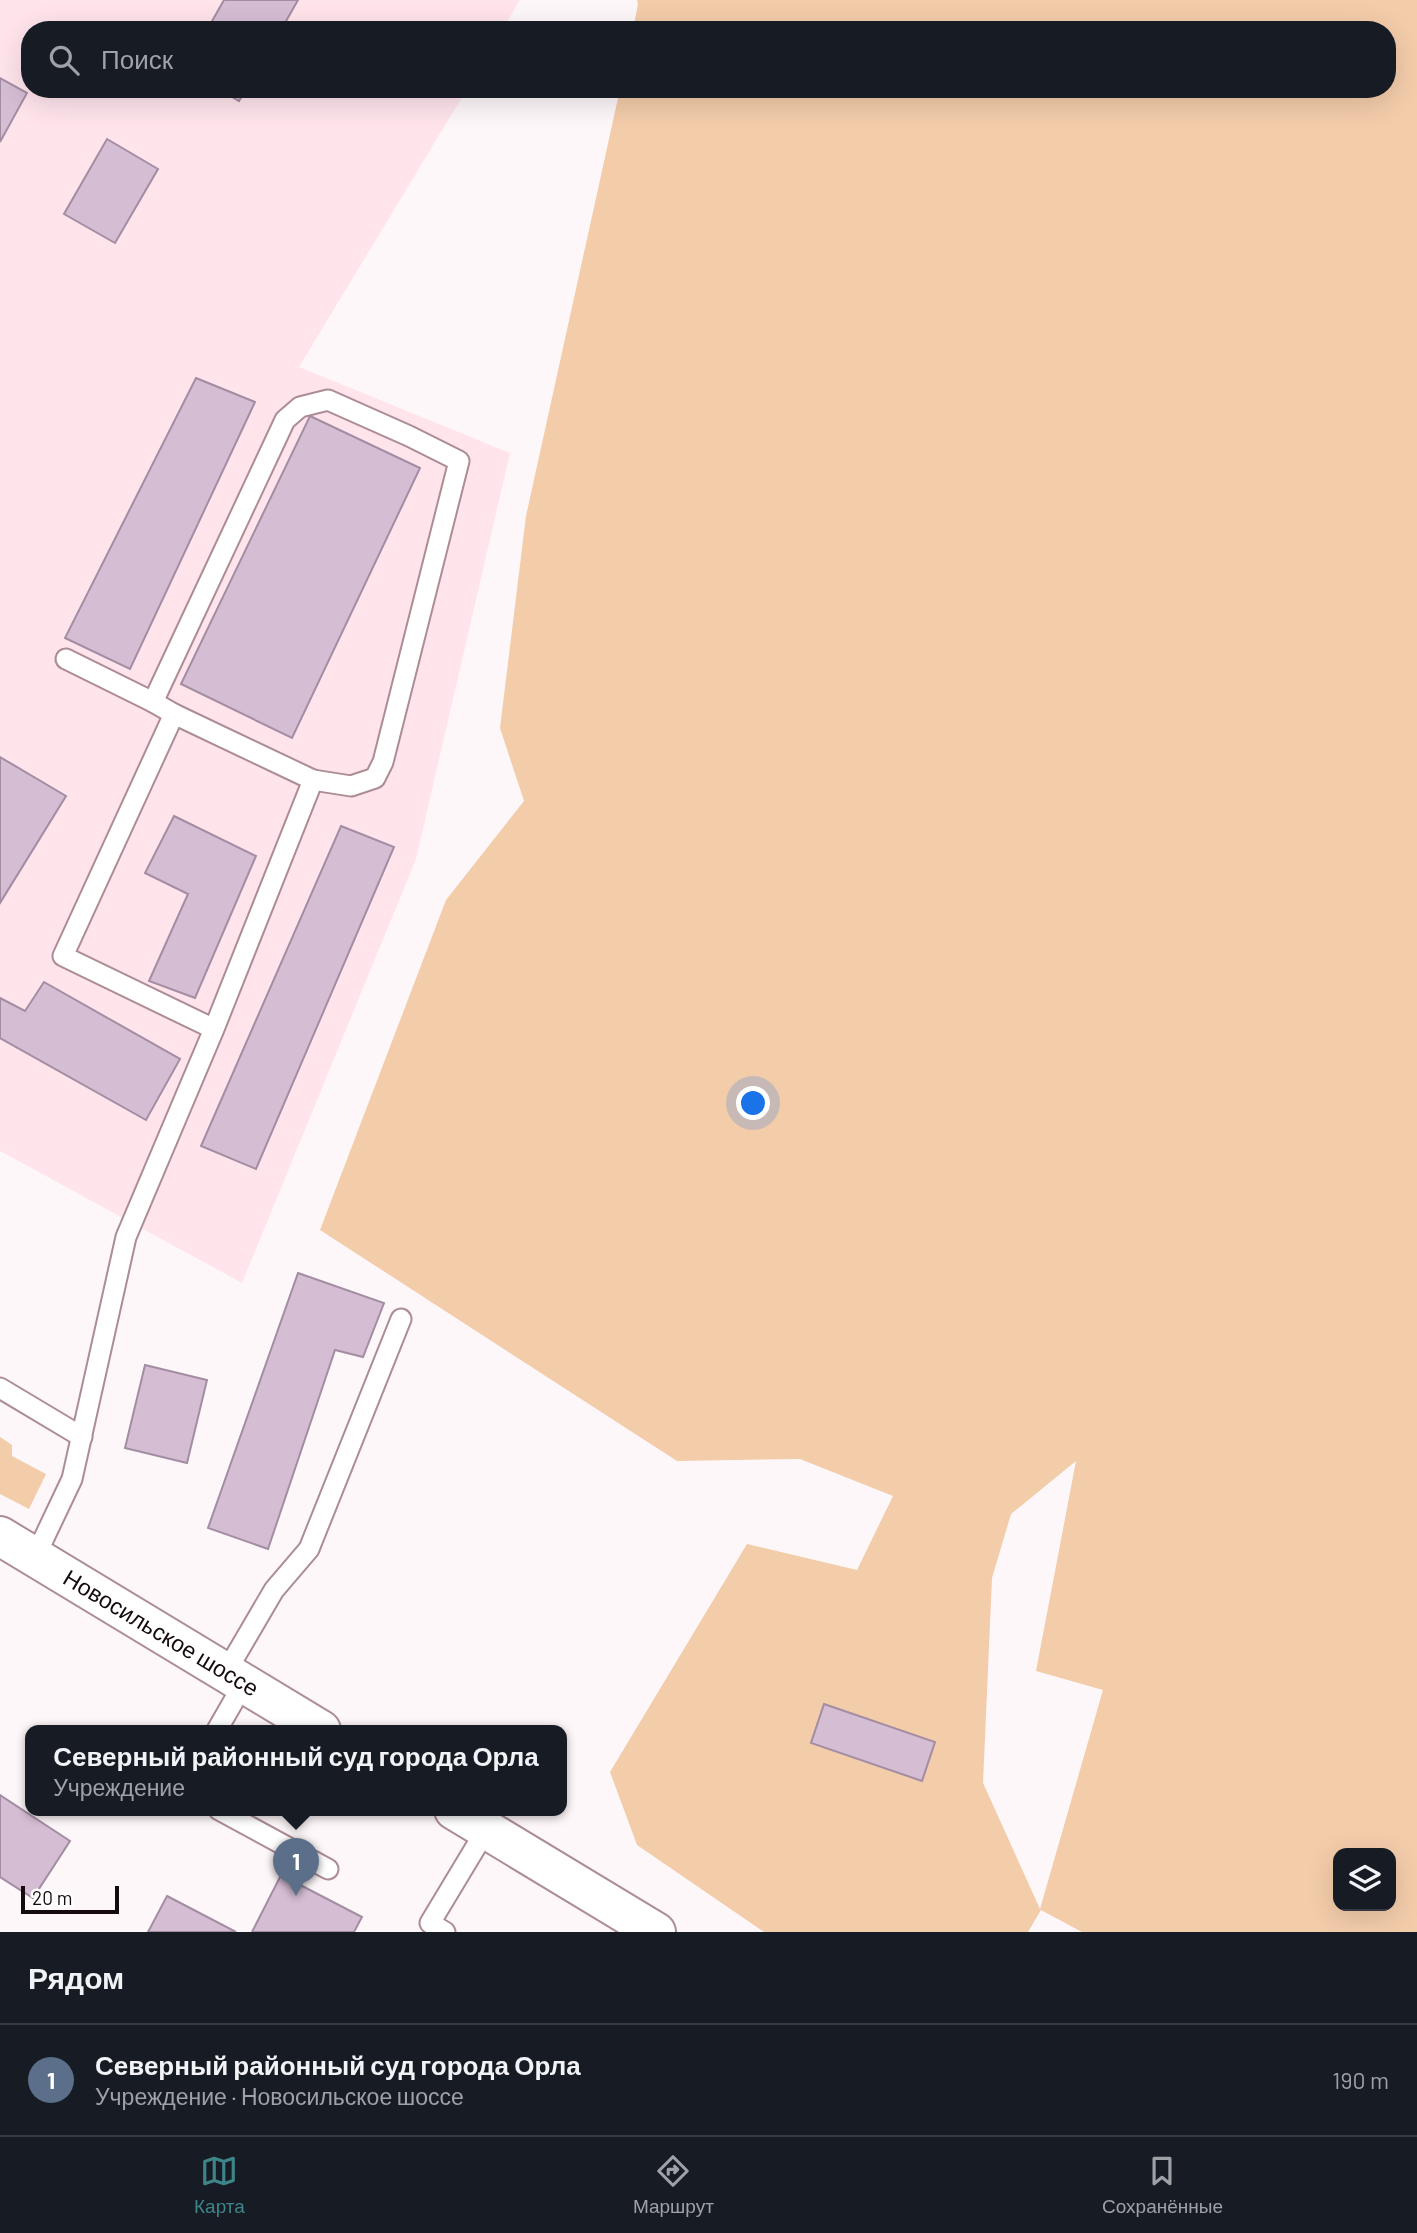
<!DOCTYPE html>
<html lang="ru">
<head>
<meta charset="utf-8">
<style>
	:root { --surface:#171b24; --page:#20242c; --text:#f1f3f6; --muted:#9ea1a6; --line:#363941; --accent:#3d8589 }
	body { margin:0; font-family:Barlow,sans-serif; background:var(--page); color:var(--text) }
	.controls { position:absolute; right:21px; bottom:21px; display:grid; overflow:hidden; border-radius:14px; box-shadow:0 7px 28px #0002 }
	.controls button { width:63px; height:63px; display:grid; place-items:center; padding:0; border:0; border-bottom:2px solid var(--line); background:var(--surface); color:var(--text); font:35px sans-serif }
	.scale { position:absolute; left:21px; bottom:18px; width:98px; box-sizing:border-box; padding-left:7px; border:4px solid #150a0e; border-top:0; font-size:19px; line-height:24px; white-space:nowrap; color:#150a0e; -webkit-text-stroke:5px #fff; paint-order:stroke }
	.you { position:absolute; left:754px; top:1104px; width:24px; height:24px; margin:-18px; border:5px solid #fff; border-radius:50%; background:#1a73e8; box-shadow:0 0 0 10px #1a73e833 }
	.badge { display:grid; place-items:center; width:46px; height:46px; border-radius:50%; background:var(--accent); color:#fff; font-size:23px; font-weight:700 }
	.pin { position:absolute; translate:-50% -58px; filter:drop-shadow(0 2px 4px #0008) }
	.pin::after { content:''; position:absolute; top:37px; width:24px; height:21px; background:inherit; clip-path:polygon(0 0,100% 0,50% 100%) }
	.popup { position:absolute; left:25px; top:1725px; width:542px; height:91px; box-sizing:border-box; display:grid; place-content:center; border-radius:14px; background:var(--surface); filter:drop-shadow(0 2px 5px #0005); font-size:23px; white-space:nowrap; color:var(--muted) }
	.popup b { font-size:26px; color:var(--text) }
	.popup::after { content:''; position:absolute; left:50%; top:100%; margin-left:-14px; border:14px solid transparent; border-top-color:var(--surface) }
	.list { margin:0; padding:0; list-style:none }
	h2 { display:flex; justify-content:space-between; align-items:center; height:91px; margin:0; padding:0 28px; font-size:30px }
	h2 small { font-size:23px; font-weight:400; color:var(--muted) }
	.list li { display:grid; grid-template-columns:46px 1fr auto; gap:21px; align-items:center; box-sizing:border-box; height:112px; padding:0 28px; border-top:2px solid var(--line) }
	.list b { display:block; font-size:26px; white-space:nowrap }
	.list p { margin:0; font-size:23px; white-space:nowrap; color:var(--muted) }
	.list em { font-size:23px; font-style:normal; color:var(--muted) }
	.icon { flex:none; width:38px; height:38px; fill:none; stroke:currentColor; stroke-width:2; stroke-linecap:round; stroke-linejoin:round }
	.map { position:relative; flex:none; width:1417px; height:1932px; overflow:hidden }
	.search { position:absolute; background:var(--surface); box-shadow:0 7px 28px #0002; left:21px; right:21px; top:21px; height:77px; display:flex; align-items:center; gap:18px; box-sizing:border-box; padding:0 24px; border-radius:28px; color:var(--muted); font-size:26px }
	.sheet { height:203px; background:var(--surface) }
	nav { display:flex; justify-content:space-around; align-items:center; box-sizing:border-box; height:98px; border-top:2px solid var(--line); background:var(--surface); font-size:19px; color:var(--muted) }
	nav a { display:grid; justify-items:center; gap:4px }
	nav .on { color:var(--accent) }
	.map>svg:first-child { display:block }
</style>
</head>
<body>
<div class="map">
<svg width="1417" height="1932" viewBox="0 0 1417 1932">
	<rect width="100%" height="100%" fill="#fef7f9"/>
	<path fill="#ffe4ec" d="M0,0h520l-18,30h-472v59h437l-168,278 211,86 -94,406 -174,424 -242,-132z"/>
	<g fill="#f3ccaa" fill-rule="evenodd">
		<path d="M637,0h780v1932h-335l-41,-22 -13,22h-264l-127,-87 -27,-73 137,-228 110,26 36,-74 -93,-37 -123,2 -357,-231 126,-330 78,-99 -24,-73 26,-212 94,-427h767v-59h-754l5,-26zM1076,1461l-40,210 67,19 -63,219 -57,-126 9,-205 19,-64zM1338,1853h53v53h-53z"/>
		<path d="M0,1437l12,8v11l34,18 -17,35 -29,-15z"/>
	</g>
	<g fill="#d5bdd4" stroke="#a38da2" stroke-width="2">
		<path d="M224,0h74l-17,30h-74z"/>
		<path d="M0,78l27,15 -27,49z"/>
		<path d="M219,89h27l-7,12z"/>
		<path d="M107,139l51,30 -43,74 -51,-29z"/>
		<path d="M196,378l59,24 -125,267 -65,-31z"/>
		<path d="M310,416l110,52 -128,270 -111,-54z"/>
		<path d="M0,757l66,39 -66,107z"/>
		<path d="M174,816l82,40 -61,142 -46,-17 39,-87 -43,-21z"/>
		<path d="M341,826l53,21 -138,322 -55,-23z"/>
		<path d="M44,982l136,77 -34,61 -146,-82v-40l25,13z"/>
		<path d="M298,1273l86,30 -21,54 -28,-7 -67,199 -60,-21z"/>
		<path d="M145,1365l62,15 -20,83 -62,-15z"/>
		<path d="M824,1704l111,38 -13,39 -111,-38z"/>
		<path d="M0,1795l70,46 -37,57 -33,-21z"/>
		<path d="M281,1875l81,42 -8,15h-102z"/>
		<path d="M167,1896l69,36h-88z"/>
	</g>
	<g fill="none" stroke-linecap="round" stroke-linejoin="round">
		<g stroke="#ac8c95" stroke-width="23">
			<g id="service">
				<path d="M66,659l87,43"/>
				<path d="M174,714l139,66"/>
				<path d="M0,1388l82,49"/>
				<path d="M35,1557l37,-78 54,-242 88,-208 99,-249 38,6 24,-8 8,-16 76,-301 -50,-25 -81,-36 -28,7 -15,13 -132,282 21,12 -111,242 151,73"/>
				<path d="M226,1672l48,-82 35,-41 92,-230"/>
				<path d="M217,1730l27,-47"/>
				<path d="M219,1810l109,59"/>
				<path d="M445,1932l-15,-9 56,-93"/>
			</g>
		</g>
		<g stroke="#ac8c95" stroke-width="42">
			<g id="tertiary">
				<path d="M0,1536l321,194"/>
				<path d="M454,1810l202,122"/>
			</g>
		</g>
		<use href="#service" stroke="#fff" stroke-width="19"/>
		<use href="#tertiary" stroke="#fff" stroke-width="38"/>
	</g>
	<g text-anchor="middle" stroke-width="7" stroke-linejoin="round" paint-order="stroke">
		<g font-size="23" fill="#150a0e" stroke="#fff">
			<text transform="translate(161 1633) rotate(31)" y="8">Новосильское шоссе</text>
		</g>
	</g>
</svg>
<div class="controls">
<button><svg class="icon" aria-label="layers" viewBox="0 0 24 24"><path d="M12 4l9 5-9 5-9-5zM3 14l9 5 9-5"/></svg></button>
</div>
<div class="scale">20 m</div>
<div class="you"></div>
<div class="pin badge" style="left:296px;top:1896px;background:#5c6f8a">1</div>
<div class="popup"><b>Северный районный суд города Орла</b>Учреждение</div>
<div class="search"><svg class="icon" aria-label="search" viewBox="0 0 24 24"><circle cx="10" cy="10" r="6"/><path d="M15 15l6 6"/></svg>Поиск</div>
</div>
<section class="sheet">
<h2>Рядом<small></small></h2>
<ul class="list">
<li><span class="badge" style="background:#5c6f8a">1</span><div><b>Северный районный суд города Орла</b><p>Учреждение · Новосильское шоссе</p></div><em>190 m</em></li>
</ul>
</section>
<nav>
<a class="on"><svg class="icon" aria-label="map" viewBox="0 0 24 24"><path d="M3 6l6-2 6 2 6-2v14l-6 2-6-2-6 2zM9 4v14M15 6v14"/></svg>Карта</a>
<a><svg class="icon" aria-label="directions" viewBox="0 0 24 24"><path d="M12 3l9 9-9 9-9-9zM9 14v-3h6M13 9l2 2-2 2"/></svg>Маршрут</a>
<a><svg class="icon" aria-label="saved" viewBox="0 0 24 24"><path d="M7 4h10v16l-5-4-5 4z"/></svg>Сохранённые</a>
</nav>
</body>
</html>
